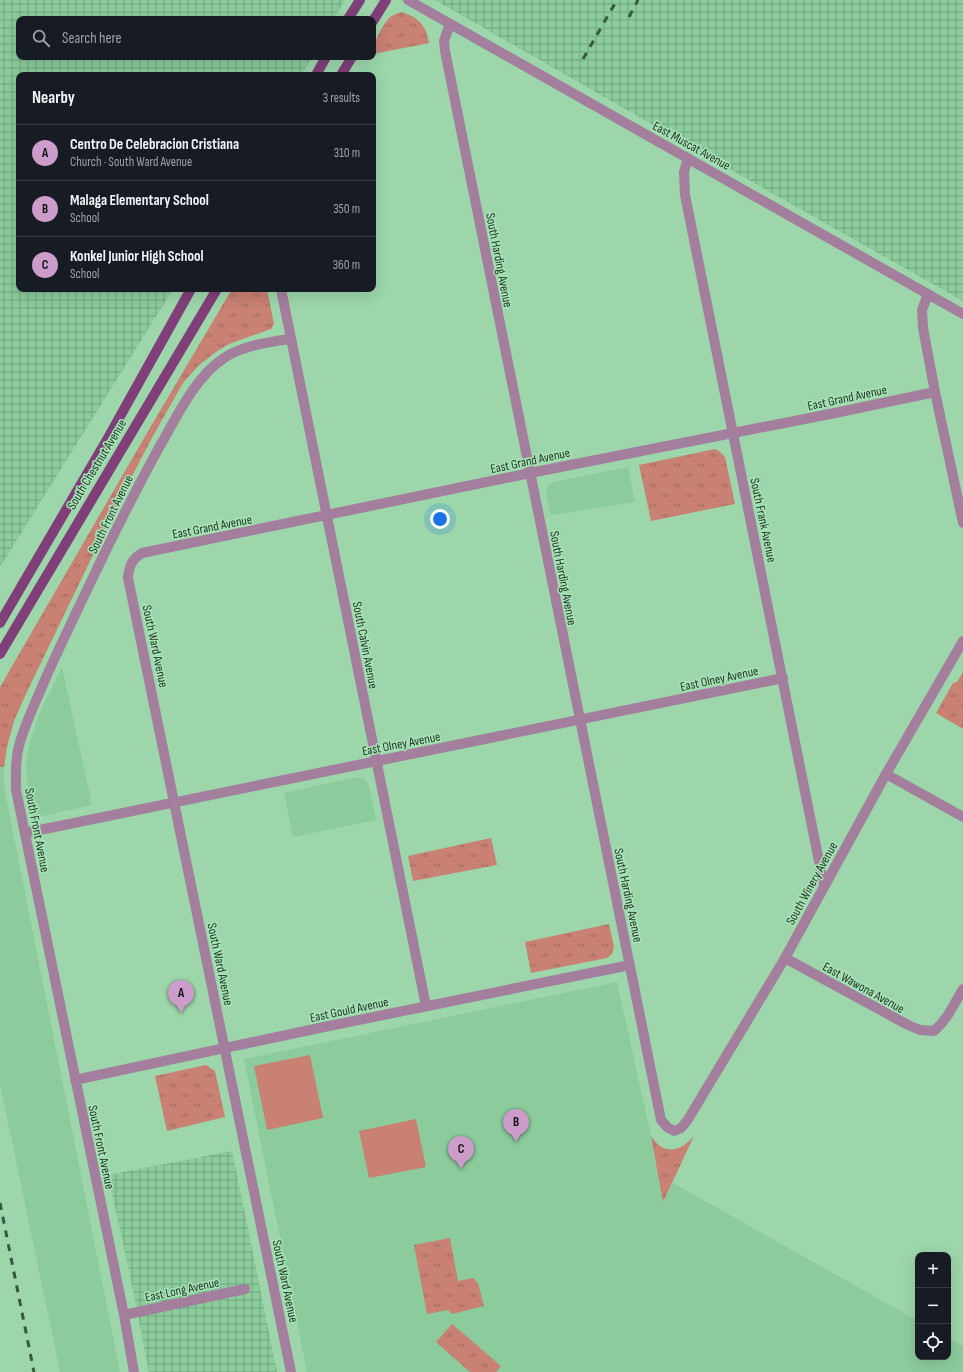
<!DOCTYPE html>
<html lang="en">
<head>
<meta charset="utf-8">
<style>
	:root { --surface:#171b24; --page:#20242c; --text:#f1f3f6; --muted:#9ea1a6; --line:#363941; --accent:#cc9dca }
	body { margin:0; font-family:"Sofia Sans Condensed",sans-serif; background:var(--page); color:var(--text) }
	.controls { position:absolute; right:12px; bottom:12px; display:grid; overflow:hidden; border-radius:8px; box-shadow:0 4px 16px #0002 }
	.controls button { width:36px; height:36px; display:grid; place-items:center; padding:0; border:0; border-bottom:1px solid var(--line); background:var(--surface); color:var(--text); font:20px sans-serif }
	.you { position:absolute; left:440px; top:519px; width:14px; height:14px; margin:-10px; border:3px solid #fff; border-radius:50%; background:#1a73e8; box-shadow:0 0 0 6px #1a73e833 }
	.badge { display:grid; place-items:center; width:26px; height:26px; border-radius:50%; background:var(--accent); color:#111; font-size:13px; font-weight:700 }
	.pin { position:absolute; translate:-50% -33px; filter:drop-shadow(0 1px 2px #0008) }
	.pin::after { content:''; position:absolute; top:21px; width:14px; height:12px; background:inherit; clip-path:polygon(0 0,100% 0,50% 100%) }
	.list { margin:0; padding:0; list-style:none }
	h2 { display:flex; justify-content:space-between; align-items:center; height:52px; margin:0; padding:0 16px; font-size:17px }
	h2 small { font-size:13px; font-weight:400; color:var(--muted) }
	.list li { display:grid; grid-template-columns:26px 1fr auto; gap:12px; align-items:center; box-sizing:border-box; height:56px; padding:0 16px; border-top:1px solid var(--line) }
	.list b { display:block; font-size:15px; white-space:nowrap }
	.list p { margin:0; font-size:13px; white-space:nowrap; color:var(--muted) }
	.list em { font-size:13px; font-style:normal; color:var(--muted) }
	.icon { flex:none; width:22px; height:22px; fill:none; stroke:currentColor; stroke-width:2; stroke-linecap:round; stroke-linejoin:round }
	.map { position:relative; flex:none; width:963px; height:1372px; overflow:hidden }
	.search { position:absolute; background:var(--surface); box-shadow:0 4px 16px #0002; left:16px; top:16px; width:360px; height:44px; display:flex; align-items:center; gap:10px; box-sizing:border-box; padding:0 14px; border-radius:8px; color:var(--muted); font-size:15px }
	.panel { position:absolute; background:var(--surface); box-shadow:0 4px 16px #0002; left:16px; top:72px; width:360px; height:220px; border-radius:8px }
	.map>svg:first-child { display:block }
</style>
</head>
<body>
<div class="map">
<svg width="963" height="1372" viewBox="0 0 963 1372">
	<defs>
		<pattern id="industrial-grid" width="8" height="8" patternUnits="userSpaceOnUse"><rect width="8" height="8" fill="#8bcb9c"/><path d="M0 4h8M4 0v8" fill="none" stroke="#71a67f"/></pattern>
		<pattern id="grass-tufts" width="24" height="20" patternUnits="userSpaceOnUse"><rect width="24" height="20" fill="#c88173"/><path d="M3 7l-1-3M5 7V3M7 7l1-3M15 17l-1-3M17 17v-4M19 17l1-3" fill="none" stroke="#a26b5e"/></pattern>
	</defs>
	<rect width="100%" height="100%" fill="#9cd6aa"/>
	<g fill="#8bcb9c">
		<path d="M628,467l7,35 -84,13 -5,-21 2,-8 5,-4z"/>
		<path d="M62,667l30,138 -54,12 -4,-2 -7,-36 -1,-16 3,-16 9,-30z"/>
		<path d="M0,767h4v17l3,18 113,570h-60l-60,-288z"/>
		<path d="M358,777l7,2 4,7 7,34 -83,17 -9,-44z"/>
		<path d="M617,982l34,154 12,65 10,-18 245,138v36h30v-19l15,8v26h-656l-63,-313z"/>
	</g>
	<g fill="url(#industrial-grid)">
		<path d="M0,0h345l-11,19h-315v38h293l-11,18h-282v214h154l-173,278z"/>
		<path d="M435,0h528v301l-202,-114z"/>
		<path d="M232,1151l45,221h-128l-19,-97 -22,-100z"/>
	</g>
	<g fill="url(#grass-tufts)">
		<path d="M402,12c17,6 24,13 27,31l-56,11c0,-11 8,-26 15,-35 4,-4 9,-6 14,-7z"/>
		<path d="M232,289h35l7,35 -3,5 -42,15 -13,8 -18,14 -15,17 -30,53 -35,67 -93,193 -11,25 -7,26 -3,20h-4v-80l147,-254z"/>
		<path d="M715,449l5,3 5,5 10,47 -84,17 -12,-56z"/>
		<path d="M963,672v57l-27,-16 17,-30 4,-1z"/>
		<path d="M491,838l6,27 -84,16 -5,-25z"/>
		<path d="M609,924l5,23 -2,7 -5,4 -76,15 -6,-31z"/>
		<path d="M206,1065l9,6 10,46 -58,14 -12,-55z"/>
		<path d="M651,1136c13,20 29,16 43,0l-31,66z"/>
		<path d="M450,1238l8,43 15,-3 5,5 6,23 -32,8 -4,-4 -21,4 -13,-69z"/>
		<path d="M452,1324l49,42 -5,6h-26l-34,-30z"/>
	</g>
	<g fill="#c88173">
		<path d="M310,1055l13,63 -56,12 -13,-64z"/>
		<path d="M416,1119l10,48 -57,11 -10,-47z"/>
	</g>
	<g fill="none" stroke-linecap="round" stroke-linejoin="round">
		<g stroke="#a37e9d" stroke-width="10">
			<path d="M408,0l555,314"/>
			<path d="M450,24l-6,17 1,10 216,1069 6,7 7,4 7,-3 6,-7 98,-163 101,-184 77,-133"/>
			<path d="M688,158l-4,14 1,23 139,691"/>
			<path d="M281,289l145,717"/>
			<path d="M928,294l-6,16 1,18 12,64 28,131"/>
			<path d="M886,774l77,43"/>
			<path d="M25,833l758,-155"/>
			<path d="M785,958l123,67 12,5 14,1 7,-7 7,-9 15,-26"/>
			<path d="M75,1080l249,-53 306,-62"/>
			<path d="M124,1315l121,-26"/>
			<path d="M134,1372l-10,-57 -108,-525c0,-16 -1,-32 4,-48 7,-23 18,-45 27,-67 20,-44 41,-87 62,-131 18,-36 36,-72 56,-107 15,-27 33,-62 59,-79 17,-12 46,-16 66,-19"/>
			<path d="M291,1372l-163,-794c1,-12 4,-19 14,-25l388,-80 305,-60 100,-21"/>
		</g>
		<g stroke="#813f79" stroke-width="10">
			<path d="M348,19l12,-19"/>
			<path d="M373,21l13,-21"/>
			<path d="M316,75l10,-18"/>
			<path d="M341,75l11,-18"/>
			<path d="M0,623l108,-185 83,-149"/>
			<path d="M0,654l217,-365"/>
		</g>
		<g stroke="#395741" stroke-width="3" stroke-dasharray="7 7" stroke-linecap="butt">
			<path d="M629,17l9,-17"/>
			<path d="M583,59l34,-59"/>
			<path d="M0,1203l34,169"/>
		</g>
	</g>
	<g text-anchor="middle" stroke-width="3" stroke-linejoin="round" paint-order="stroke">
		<g font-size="13" fill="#213827" stroke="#a8e3b7">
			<text transform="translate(692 145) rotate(29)" y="5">East Muscat Avenue</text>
			<text transform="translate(500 260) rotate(79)" y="5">South Harding Avenue</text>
			<text transform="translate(847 397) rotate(-12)" y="5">East Grand Avenue</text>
			<text transform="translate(530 460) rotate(-12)" y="5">East Grand Avenue</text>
			<text transform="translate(96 464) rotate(-59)" y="5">South Chestnut Avenue</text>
			<text transform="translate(110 514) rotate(-64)" y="5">South Front Avenue</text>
			<text transform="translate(764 520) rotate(78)" y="5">South Frank Avenue</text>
			<text transform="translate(212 526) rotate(-11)" y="5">East Grand Avenue</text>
			<text transform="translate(564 578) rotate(79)" y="5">South Harding Avenue</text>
			<text transform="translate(366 645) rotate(79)" y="5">South Calvin Avenue</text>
			<text transform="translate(156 646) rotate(78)" y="5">South Ward Avenue</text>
			<text transform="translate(719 678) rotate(-12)" y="5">East Olney Avenue</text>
			<text transform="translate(401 743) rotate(-11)" y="5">East Olney Avenue</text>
			<text transform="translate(38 830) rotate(79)" y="5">South Front Avenue</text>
			<text transform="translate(811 883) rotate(-61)" y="5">South Winery Avenue</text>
			<text transform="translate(629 895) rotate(78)" y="5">South Harding Avenue</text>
			<text transform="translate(221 964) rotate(78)" y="5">South Ward Avenue</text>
			<text transform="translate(864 987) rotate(29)" y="5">East Wawona Avenue</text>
			<text transform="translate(349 1009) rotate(-12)" y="5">East Gould Avenue</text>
			<text transform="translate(102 1147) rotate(78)" y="5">South Front Avenue</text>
			<text transform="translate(286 1281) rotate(78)" y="5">South Ward Avenue</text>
			<text transform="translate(182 1289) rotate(-12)" y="5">East Long Avenue</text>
		</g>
	</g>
</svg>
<div class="controls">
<button>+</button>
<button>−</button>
<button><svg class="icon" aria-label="locate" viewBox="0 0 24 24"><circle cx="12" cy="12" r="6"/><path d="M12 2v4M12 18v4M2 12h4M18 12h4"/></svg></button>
</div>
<div class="you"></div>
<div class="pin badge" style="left:181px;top:1013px">A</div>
<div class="pin badge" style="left:516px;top:1142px">B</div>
<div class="pin badge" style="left:461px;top:1169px">C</div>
<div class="search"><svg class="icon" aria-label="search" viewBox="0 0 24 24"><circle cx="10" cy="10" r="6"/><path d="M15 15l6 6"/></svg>Search here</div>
<section class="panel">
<h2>Nearby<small>3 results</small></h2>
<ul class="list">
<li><span class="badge">A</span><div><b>Centro De Celebracion Cristiana</b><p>Church · South Ward Avenue</p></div><em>310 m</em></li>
<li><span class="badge">B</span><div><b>Malaga Elementary School</b><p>School</p></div><em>350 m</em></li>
<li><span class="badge">C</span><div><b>Konkel Junior High School</b><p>School</p></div><em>360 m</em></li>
</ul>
</section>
</div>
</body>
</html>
